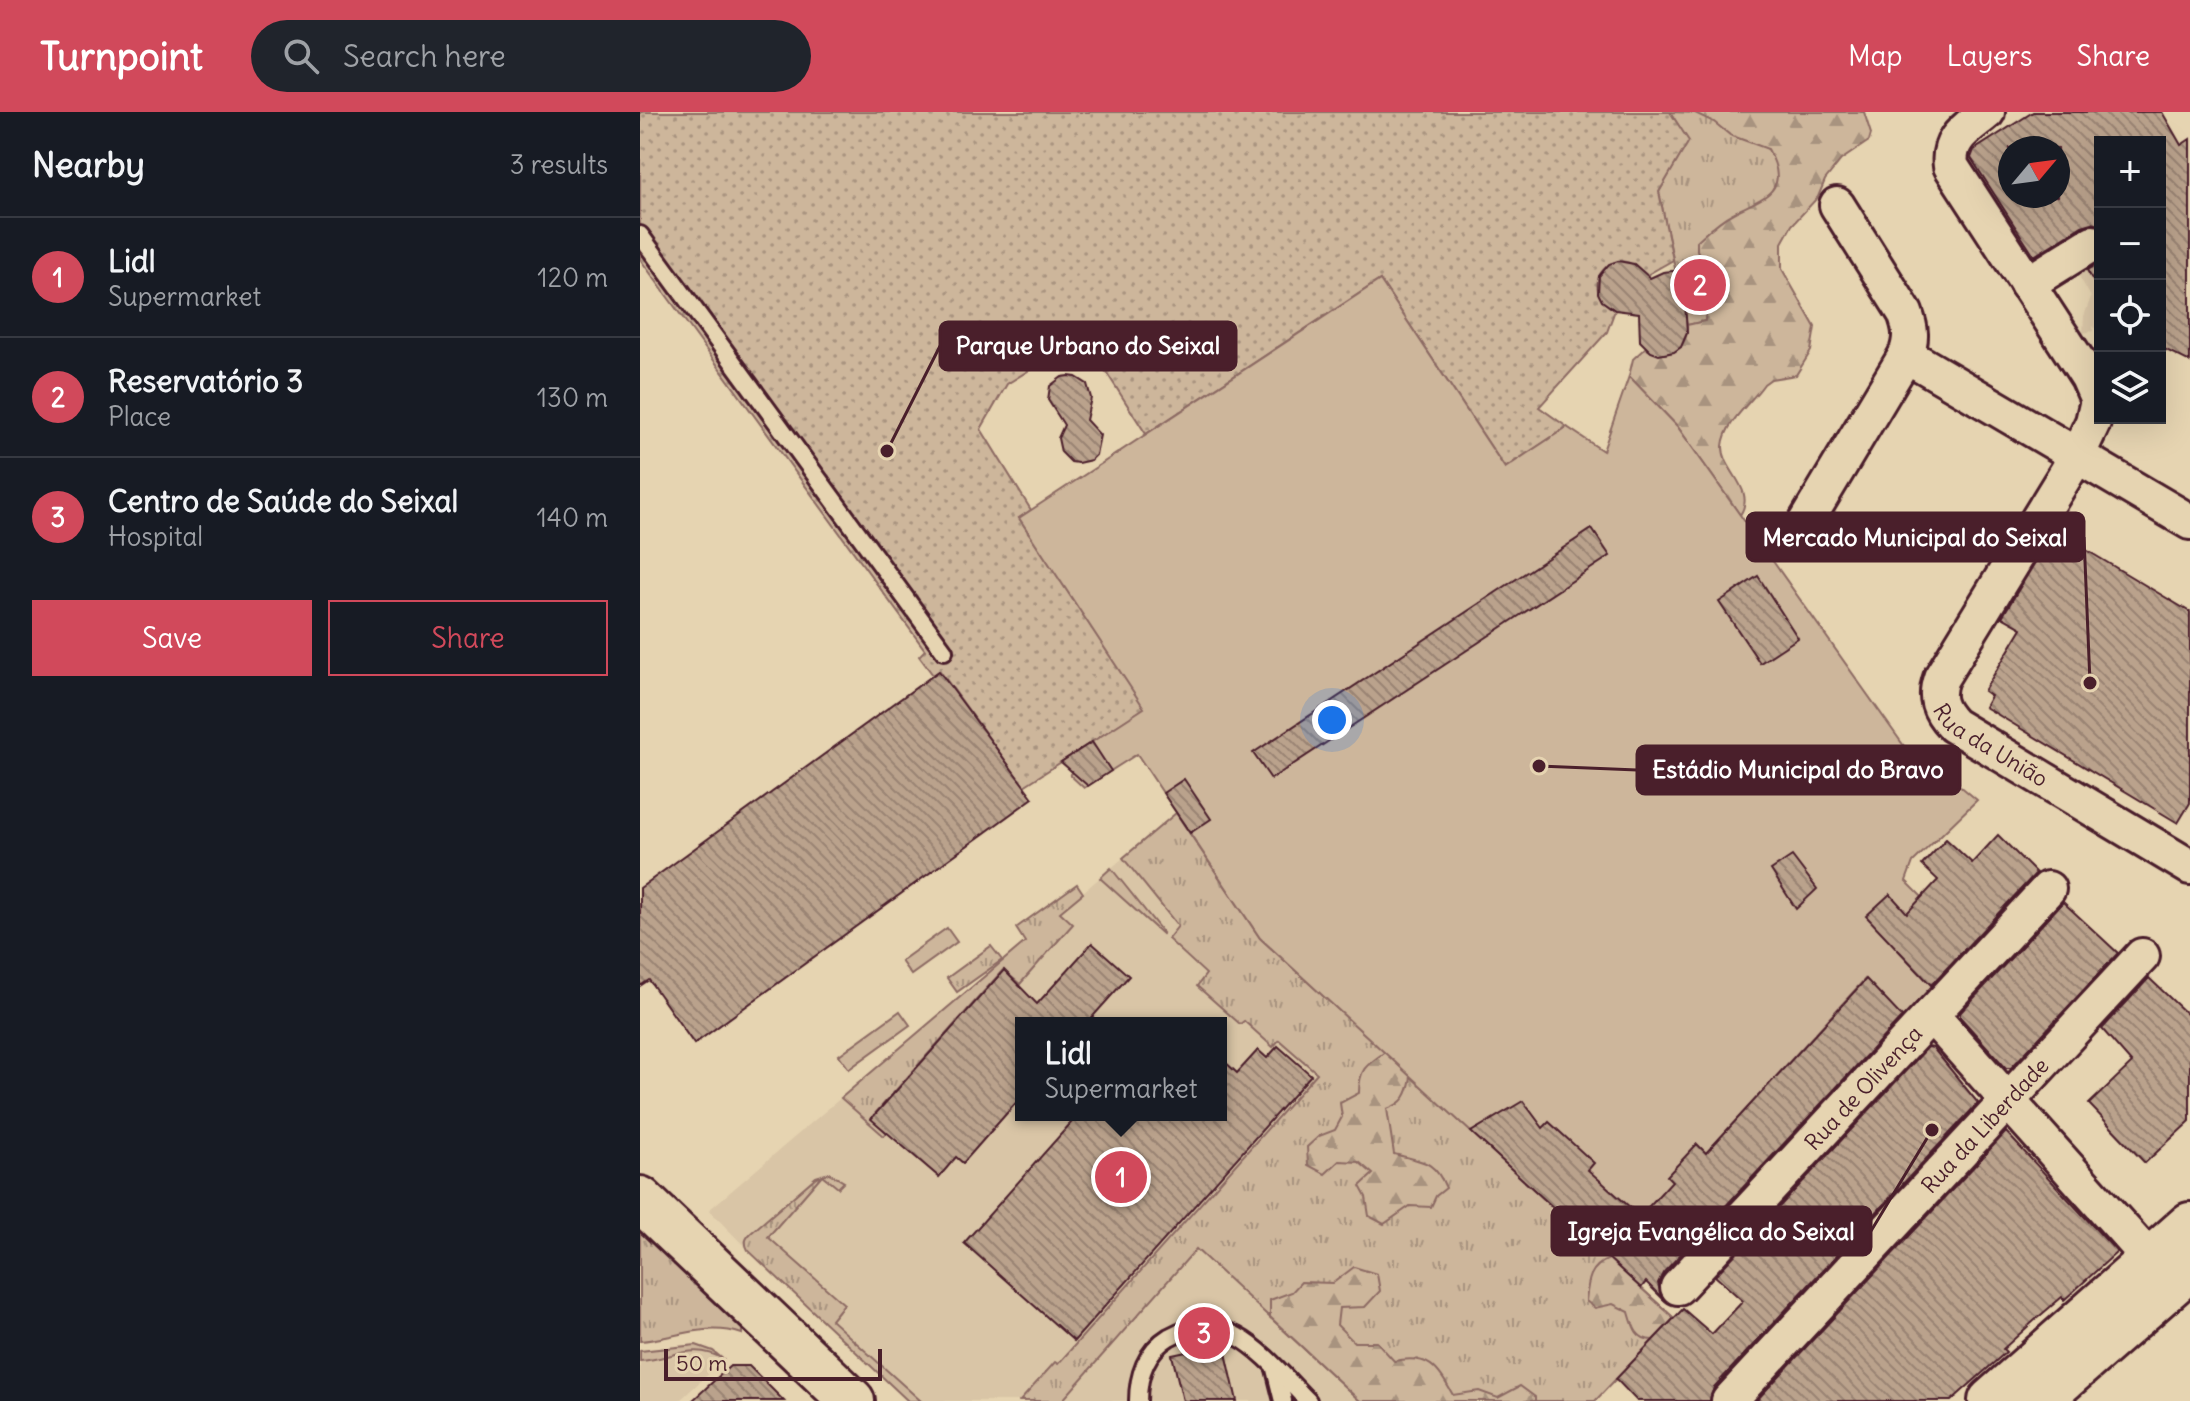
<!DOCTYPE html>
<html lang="en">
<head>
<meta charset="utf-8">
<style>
	:root { --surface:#171b24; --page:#20242c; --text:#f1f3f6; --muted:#9ea1a6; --line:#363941; --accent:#d1495b }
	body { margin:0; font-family:Delius,sans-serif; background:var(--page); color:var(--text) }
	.controls { position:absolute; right:24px; top:24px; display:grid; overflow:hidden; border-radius:0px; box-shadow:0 8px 32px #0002 }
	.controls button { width:72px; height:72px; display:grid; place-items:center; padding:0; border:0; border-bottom:2px solid var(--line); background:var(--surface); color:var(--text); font:40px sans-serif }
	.compass { position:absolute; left:1358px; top:24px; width:72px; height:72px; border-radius:50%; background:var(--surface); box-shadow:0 8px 32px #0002; rotate:61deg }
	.scale { position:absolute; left:24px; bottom:20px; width:218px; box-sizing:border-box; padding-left:8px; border:4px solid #4a1f2b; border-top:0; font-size:22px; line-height:28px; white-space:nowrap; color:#4a1f2b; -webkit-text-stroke:6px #e6d4b1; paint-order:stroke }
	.you { position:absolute; left:692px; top:608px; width:28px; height:28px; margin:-20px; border:6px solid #fff; border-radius:50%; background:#1a73e8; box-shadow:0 0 0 12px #1a73e833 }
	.badge { display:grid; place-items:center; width:52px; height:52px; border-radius:50%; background:var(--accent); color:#fff; font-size:26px; font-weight:700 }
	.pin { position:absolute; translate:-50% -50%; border:4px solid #fff; box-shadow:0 2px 8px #0006 }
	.popup { position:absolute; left:375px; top:905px; width:212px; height:104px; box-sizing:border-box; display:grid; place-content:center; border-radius:0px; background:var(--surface); filter:drop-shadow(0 2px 6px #0005); font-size:26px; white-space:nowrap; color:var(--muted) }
	.popup b { font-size:30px; color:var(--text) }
	.popup::after { content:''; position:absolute; left:50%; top:100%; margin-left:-16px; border:16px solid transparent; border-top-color:var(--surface) }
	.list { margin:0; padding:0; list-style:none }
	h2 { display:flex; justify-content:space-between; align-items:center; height:104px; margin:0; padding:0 32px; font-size:34px }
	h2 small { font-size:26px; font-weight:400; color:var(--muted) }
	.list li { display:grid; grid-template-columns:52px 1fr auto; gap:24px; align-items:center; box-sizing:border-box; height:120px; padding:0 32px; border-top:2px solid var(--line) }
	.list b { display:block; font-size:30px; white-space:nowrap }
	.list p { margin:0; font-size:26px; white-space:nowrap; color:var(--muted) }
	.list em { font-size:26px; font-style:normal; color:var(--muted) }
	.actions { display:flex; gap:16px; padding:24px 32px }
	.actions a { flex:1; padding:18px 0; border:2px solid var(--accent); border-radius:0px; text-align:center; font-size:28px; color:var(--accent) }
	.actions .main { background:var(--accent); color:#fff }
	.icon { flex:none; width:44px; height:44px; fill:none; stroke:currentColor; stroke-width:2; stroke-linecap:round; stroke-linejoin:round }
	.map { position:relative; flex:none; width:1550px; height:1289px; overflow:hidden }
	header { display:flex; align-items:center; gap:48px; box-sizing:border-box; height:112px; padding:0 40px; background:var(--accent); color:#fff }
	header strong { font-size:38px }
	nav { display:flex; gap:44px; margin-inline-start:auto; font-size:28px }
	.search { width:560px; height:72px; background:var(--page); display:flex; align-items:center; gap:20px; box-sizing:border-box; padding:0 28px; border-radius:44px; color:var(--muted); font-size:30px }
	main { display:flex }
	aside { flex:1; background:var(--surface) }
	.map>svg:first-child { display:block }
</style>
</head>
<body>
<header>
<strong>Turnpoint</strong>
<div class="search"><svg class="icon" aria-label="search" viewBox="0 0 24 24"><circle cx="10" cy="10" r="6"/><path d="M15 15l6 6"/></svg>Search here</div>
<nav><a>Map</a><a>Layers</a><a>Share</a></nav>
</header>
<main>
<aside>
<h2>Nearby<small>3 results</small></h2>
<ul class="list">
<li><span class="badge">1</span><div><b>Lidl</b><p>Supermarket</p></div><em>120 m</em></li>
<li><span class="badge">2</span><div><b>Reservatório 3</b><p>Place</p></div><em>130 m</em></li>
<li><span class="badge">3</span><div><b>Centro de Saúde do Seixal</b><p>Hospital</p></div><em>140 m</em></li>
</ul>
<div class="actions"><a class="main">Save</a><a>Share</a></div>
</aside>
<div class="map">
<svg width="1550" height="1289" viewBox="0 0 1550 1289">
	<defs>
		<pattern id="grass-tufts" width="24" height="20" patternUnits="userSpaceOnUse" patternTransform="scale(2)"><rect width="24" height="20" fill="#cdb69b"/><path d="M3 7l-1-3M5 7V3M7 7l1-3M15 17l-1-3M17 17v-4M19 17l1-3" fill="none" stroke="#a8937f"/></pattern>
		<pattern id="forest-firs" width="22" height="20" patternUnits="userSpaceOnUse" patternTransform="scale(2)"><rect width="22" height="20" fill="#cdb69b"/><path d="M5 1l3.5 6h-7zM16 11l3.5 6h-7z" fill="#a8937f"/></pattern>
		<pattern id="park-dots" width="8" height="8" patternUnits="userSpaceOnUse" patternTransform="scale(2)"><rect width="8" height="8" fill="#cdb69b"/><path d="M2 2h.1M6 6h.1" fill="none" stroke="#a8937f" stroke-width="1.8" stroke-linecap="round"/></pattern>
		<pattern id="building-back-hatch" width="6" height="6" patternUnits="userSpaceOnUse" patternTransform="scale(2)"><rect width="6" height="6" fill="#baa28c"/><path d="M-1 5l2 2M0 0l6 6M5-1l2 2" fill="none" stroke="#998373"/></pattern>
	</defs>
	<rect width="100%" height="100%" fill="#e6d4b1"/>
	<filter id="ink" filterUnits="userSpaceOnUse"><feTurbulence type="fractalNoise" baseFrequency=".0125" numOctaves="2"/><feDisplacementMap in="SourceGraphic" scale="16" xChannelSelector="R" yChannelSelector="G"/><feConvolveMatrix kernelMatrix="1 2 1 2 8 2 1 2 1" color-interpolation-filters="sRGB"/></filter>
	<g filter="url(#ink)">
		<g fill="#d9c5a6" fill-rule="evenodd">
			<path d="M1460,140v82l-7,-8v5l-10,2 1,-17 7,-19 -15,-26z"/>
			<path d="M536,701l84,125 117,107 -180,204 163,152h-451l-161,-151 -39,-40zM381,911h200v92h-200z"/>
			<path d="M59,1238l14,3 11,7 -45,41h-39v-40l19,-1z"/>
		</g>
		<g fill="url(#grass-tufts)" stroke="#8c6a63" stroke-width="2">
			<path d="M1030,0l29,1 69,36 8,14 2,16 -7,13 -11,10 -25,10 -34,48 3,7 -18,2 2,33 19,-1 -2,20 -18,4 -28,-133 29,-51z"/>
			<path d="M536,701l84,125 414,380 -79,83h-235l-164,-152 -134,152h-42l35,-39 3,2 259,-291 -38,-33 -6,7 -29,-26 -4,3 -43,-38 9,-12 -38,-35 10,-13 -55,-68z"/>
			<path d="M471,756l52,65 -1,1 -62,-56z"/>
			<path d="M437,772l6,9 -23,19 13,12 -53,60 -17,-14 -132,148 16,15 -3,3 -43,-38 184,-156 -9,-14z"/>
			<path d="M307,816l10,14 -46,33 -10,-14z"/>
			<path d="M351,834l11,14 -45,32 -10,-14z"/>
			<path d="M260,899l10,14 -61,44 -10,-14z"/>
			<path d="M189,1061l15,9 -6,6 -16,-13 -54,62 76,67 -13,16 90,81h-13l-160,-151c-4,-8 -3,-11 3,-17l65,-56z"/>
			<path d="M0,1118l102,95v9c-35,-12 -67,4 -102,7z"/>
			<path d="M56,1233l17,6 11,9c-29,-19 -53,-1 -84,1v-10z"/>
		</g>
		<g fill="url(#forest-firs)" stroke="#8c6a63" stroke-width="2">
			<path d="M1053,0h171l7,22 -2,7 -28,19 -16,20 -7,17 -26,28 -10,18v26l33,58 -4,24 -15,24 -25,4 -7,5c-13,19 -39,38 -41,62 -1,25 34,43 17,69l-63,-89 -48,-50 4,-17 12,-11c20,14 44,2 42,-23l18,-4 6,-53 -7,-1 -7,-17v-9c11,-10 22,-21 36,-28 31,-16 59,-21 35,-64l-38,-14 -16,-13z"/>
			<path d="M745,940l26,25c-3,18 -7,26 -24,32l7,45c28,8 40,5 52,34l-10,8 -5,11 -21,-1 -26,18 -15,-8 -3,-19 -6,-11 13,-12 -14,-12 -20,-1 -14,13 -17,-9 -1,-18 12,-11 16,-6 7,-13 -2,-14 19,-10c0,-24 7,-28 26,-41z"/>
			<path d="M969,1147l65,59 -21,22c-17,0 -20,-14 -24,-28l-16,-8 -18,4 -9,-7c2,-20 3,-34 23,-42z"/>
			<path d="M714,1155l23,7 3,17 -15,16 -26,1 -2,17 17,17h23l17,19c35,-7 43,6 59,34l26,-4 19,7 22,-12 15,11v4h-175l-90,-84v-17l22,-8 9,-10 32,1z"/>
		</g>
		<path fill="url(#park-dots)" stroke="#8c6a63" stroke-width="2" d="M0,0h1030l19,29 -30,51 14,68 -28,16c-29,-40 -72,12 -30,34l-8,22 -68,75 28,20 -62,41 -125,-188 -234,154 -57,-89 -48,18 -34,21 -26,45 50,81 -12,8 126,190 -121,78 -84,-115 -7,4 -14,-19 6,-6 -285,-391z"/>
		<path fill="#cdb69b" stroke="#8c6a63" stroke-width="2" d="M740,168l125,188 62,-41 36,24 26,-75 48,50 227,320 22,12 19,21 13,5 19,16 -64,62 -7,19 26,26 -37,40 39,41 -30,32 -39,-41 -256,280 -349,-321 -123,-184 -53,34 -14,-13 3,-3 -12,-10 83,-54 -125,-190z"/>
		<g fill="url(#building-back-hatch)" stroke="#4a1f2b" stroke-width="2" fill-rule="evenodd">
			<path d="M1393,0h129l19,33 9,-6v223l-30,-15v-205h-60v83l-8,-2 -10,3 -48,30 -63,-98 3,-8zM1370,36h48v48h-48z"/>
			<path d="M978,149l16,3 16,14 13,-6 48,-5 2,34 -28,1 2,31 -6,14 -7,5 -15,3 -8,-3 -11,-11 -1,-28 -24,-3 -13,-9 -4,-8 1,-17 10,-12z"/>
			<path d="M1460,150v31l-13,-23z"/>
			<path d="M429,264l7,1 11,7 4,14 -5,22 14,15 -4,20 -5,5 -13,3 -7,-1 -10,-10 -3,-14 6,-13 -16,-25 2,-14 12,-9z"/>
			<path d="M952,417l18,27 -339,223 -18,-26z"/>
			<path d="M1411,424l19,11 3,-5 117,70v191l-12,20 -193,-116 6,-11 -7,-5 38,-63 -20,-11z"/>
			<path d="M1118,464l40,62 -38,25 -41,-61z"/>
			<path d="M299,559l94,127 -339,246 -45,-64 -9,6v-98z"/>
			<path d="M452,630l19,29 -23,15 -27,-24z"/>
			<path d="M544,667l27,40 -21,14 -27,-40z"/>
			<path d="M1358,723l38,38 -105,112 -65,-69 24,-22 17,19 31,-33 -16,-15 24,-26 26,24z"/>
			<path d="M1152,744l25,33 -21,20 -25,-39z"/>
			<path d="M1423,790l55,51 -107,115h-5l-46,-51v-4z"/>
			<path d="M452,831l37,33 -42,47h-66v74l-58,66 -7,-6 -17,20 -68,-58 133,-149 33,34z"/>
			<path d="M1509,866l41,39v104l-45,42 -56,-59 43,-41 -30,-34z"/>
			<path d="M1226,867l36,38 -239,256 -5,10 4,15 -16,-16 -5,6 -170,-156 52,-31 20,27 6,-6 45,41 -6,7 52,46 32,-35 -5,-5 30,-32 9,9z"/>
			<path d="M638,934l33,29 -237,266 -110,-98 114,-128h143v-57l16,15 21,-23 9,8z"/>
			<path d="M1288,935l5,1 45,55 -264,284 -4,14h-73l-21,-22 67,-70 29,25 31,-33 -28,-25z"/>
			<path d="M1366,1020l111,120 -53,48 -2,-3 -27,23 -32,29 3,3 -55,49h-195z"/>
			<path d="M584,1232l13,57h-54l-11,-46z"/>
			<path d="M90,1254h19l35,35h-92z"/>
		</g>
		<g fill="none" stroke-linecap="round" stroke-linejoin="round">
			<g stroke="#4a1f2b" stroke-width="22">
				<g id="lane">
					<path d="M0,123l304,416"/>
					<path d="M635,1257l8,32"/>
					<path d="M498,1289c0,-25 8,-50 31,-64 59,-34 101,26 139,64"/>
				</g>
			</g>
			<g stroke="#4a1f2b" stroke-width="40">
				<g id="street">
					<path id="s1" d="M1347,0c-19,16 -40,26 -36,54l137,211 10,23 -5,22 -16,34 -136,222c-7,20 -2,32 12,47l237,142"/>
					<path d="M1197,93l68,108c6,16 7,26 1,42l284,167"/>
					<path d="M1387,172l66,-41"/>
					<path d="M1155,428l111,-185"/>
					<path d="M1291,903l235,262"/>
					<path id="s2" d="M1038,1175l370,-398"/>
					<path id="s3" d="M1089,1289l413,-445"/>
				</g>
			</g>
			<g stroke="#4a1f2b" stroke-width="50">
				<path id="secondary" d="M0,1087l212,202"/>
			</g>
			<g stroke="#4a1f2b" stroke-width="50">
				<g id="primary">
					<path d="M1351,1289l199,-176"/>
					<path d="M1398,1289l152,-133"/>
				</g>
			</g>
			<use href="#lane" stroke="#e6d4b1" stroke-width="16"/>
			<use href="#street" stroke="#e6d4b1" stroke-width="34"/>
			<use href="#secondary" stroke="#e6d4b1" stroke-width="44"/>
			<use href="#primary" stroke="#e6d4b1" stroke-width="44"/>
		</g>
	</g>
	<g text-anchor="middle" stroke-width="8" stroke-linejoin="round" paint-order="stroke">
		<g font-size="22" fill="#4a1f2b" stroke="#e6d4b1">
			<text dy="8" stroke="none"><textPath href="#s1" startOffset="760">Rua da União</textPath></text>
			<text dy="8" stroke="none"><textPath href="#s2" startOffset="272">Rua de Olivença</textPath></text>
			<text dy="8" stroke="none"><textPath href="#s3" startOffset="376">Rua da Liberdade</textPath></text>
		</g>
	</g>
	<path fill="none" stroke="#4a1f2b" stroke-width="3" d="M247 339L300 234M1450 571L1444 425M899 654L997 658M1292 1018L1231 1119"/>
	<g fill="#4a1f2b" stroke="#e6d4b1" stroke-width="3">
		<circle cx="247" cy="339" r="8"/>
		<circle cx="1450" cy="571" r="8"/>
		<circle cx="899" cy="654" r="8"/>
		<circle cx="1292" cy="1018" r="8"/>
	</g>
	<g fill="#4a1f2b" stroke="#4a1f2b" stroke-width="3">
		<rect x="300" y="210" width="296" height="48" rx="8"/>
		<rect x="1107" y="401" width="337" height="48" rx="8"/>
		<rect x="997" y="634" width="323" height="48" rx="8"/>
		<rect x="912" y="1095" width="319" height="48" rx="8"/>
	</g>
	<g font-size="24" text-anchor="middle" font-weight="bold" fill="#fff">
		<text x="448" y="242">Parque Urbano do Seixal</text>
		<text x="1275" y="434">Mercado Municipal do Seixal</text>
		<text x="1158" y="666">Estádio Municipal do Bravo</text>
		<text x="1071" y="1128">Igreja Evangélica do Seixal</text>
	</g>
</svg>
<div class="controls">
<button>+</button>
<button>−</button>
<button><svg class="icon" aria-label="locate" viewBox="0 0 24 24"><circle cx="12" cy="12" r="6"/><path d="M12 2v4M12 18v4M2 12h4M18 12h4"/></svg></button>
<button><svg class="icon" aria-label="layers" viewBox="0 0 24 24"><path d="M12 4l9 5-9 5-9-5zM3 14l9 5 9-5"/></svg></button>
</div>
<svg class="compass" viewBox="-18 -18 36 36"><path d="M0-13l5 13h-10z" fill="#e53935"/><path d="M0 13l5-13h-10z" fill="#9ea1a6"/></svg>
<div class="scale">50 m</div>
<div class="you"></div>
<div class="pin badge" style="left:481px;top:1065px">1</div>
<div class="popup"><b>Lidl</b>Supermarket</div>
<div class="pin badge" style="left:1060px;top:173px">2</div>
<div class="pin badge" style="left:564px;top:1221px">3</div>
</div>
</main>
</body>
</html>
